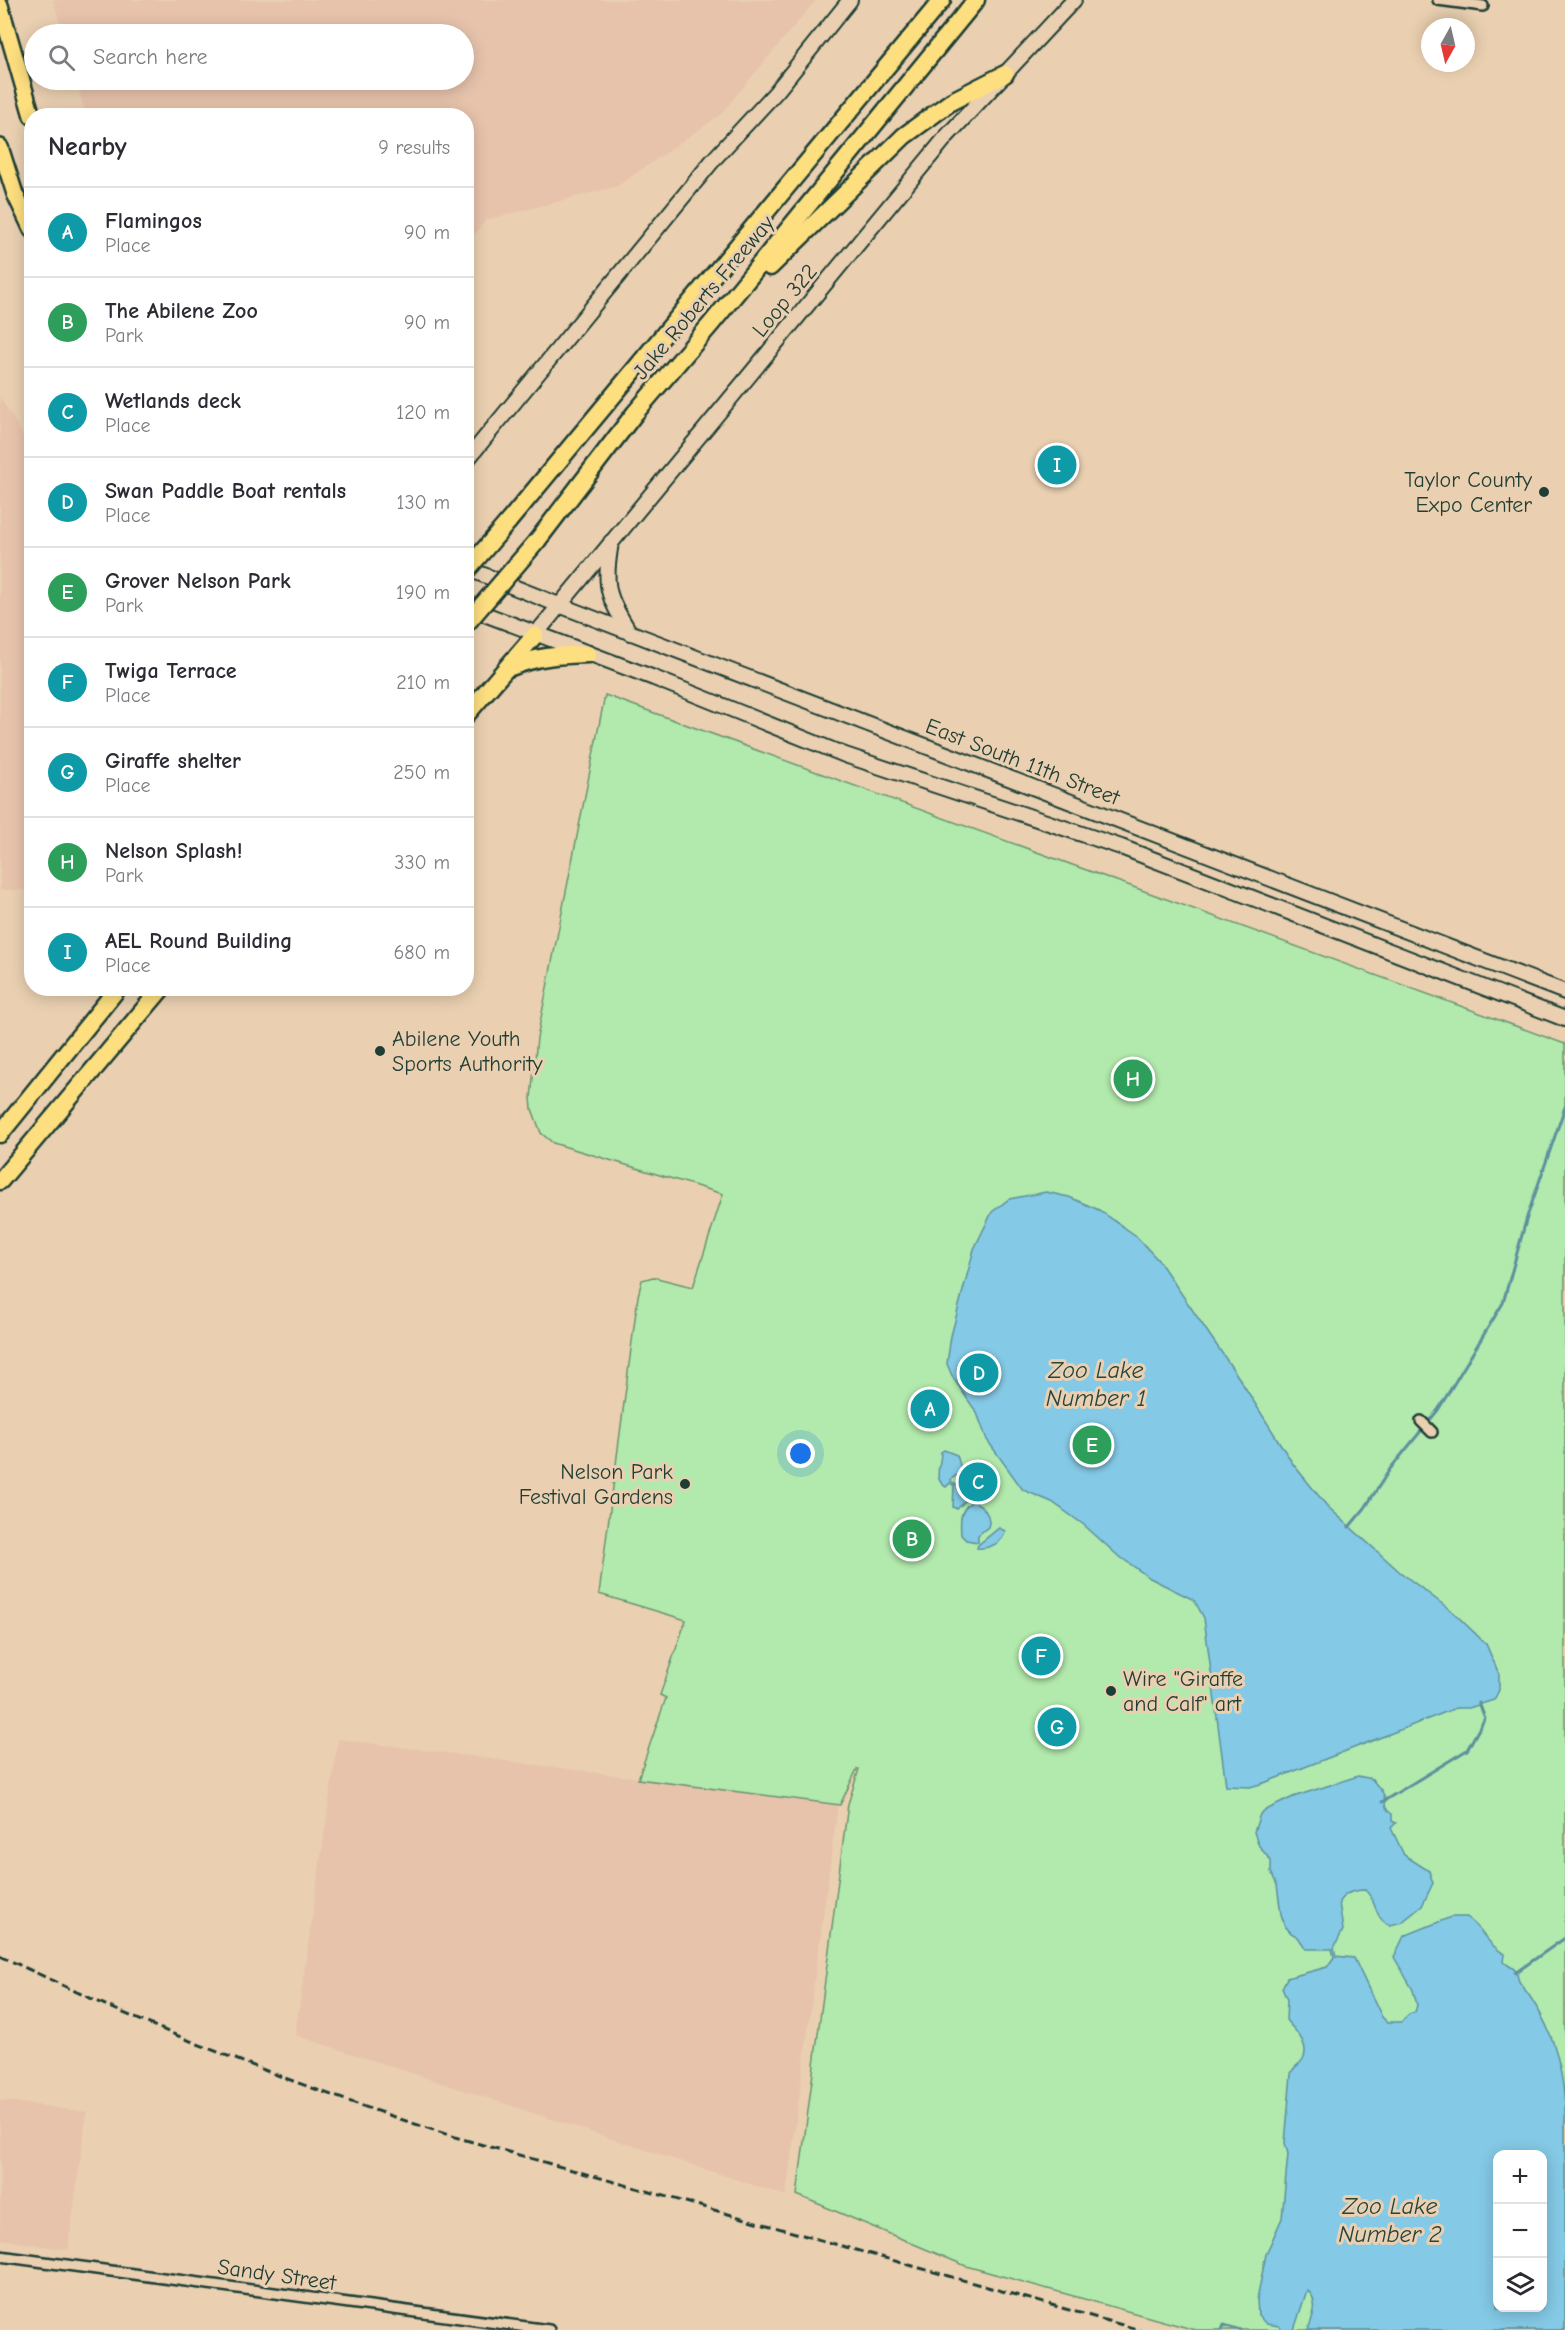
<!DOCTYPE html>
<html lang="en">
<head>
<meta charset="utf-8">
<style>
	:root { --surface:#fff; --page:#f7f7f7; --text:#2b2b33; --muted:#7c7c81; --line:#e1e1e2; --accent:#1f3d34 }
	body { margin:0; font-family:"Comic Neue",sans-serif; background:var(--page); color:var(--text) }
	.controls { position:absolute; right:18px; bottom:18px; display:grid; overflow:hidden; border-radius:12px; box-shadow:0 3px 15px #0003 }
	.controls button { width:54px; height:54px; display:grid; place-items:center; padding:0; border:0; border-bottom:2px solid var(--line); background:var(--surface); color:var(--text); font:30px sans-serif }
	.compass { position:absolute; left:1421px; top:18px; width:54px; height:54px; border-radius:50%; background:var(--surface); box-shadow:0 3px 15px #0003; rotate:188deg }
	.you { position:absolute; left:801px; top:1454px; width:21px; height:21px; margin:-15px; border:4px solid #fff; border-radius:50%; background:#1a73e8; box-shadow:0 0 0 9px #1a73e833 }
	.badge { display:grid; place-items:center; width:39px; height:39px; border-radius:50%; background:var(--accent); color:#fff; font-size:20px; font-weight:700 }
	.pin { position:absolute; translate:-50% -50%; border:3px solid #fff; box-shadow:0 2px 6px #0006 }
	.list { margin:0; padding:0; list-style:none }
	h2 { display:flex; justify-content:space-between; align-items:center; height:78px; margin:0; padding:0 24px; font-size:26px }
	h2 small { font-size:20px; font-weight:400; color:var(--muted) }
	.list li { display:grid; grid-template-columns:39px 1fr auto; gap:18px; align-items:center; box-sizing:border-box; height:90px; padding:0 24px; border-top:2px solid var(--line) }
	.list b { display:block; font-size:22px; white-space:nowrap }
	.list p { margin:0; font-size:20px; white-space:nowrap; color:var(--muted) }
	.list em { font-size:20px; font-style:normal; color:var(--muted) }
	.icon { flex:none; width:33px; height:33px; fill:none; stroke:currentColor; stroke-width:2; stroke-linecap:round; stroke-linejoin:round }
	.map { position:relative; flex:none; width:1565px; height:2330px; overflow:hidden }
	.search { position:absolute; background:var(--surface); box-shadow:0 3px 15px #0003; left:24px; top:24px; width:450px; height:66px; display:flex; align-items:center; gap:15px; box-sizing:border-box; padding:0 21px; border-radius:33px; color:var(--muted); font-size:22px }
	.panel { position:absolute; background:var(--surface); box-shadow:0 3px 15px #0003; left:24px; top:108px; width:450px; height:888px; border-radius:24px }
	.map>svg:first-child { display:block }
</style>
</head>
<body>
<div class="map">
<svg width="1565" height="2330" viewBox="0 0 1565 2330">
	<rect width="100%" height="100%" fill="#ead0b1"/>
	<filter id="ink" filterUnits="userSpaceOnUse"><feTurbulence type="fractalNoise" baseFrequency=".0167" numOctaves="2"/><feDisplacementMap in="SourceGraphic" scale="12" xChannelSelector="R" yChannelSelector="G"/><feConvolveMatrix kernelMatrix="1 2 1 2 8 2 1 2 1" color-interpolation-filters="sRGB"/></filter>
	<g filter="url(#ink)">
		<g fill="#e7c3ac">
			<path d="M53,0h763l-96,115 -102,71 -132,34 -19,24 -1,-128 -380,-1 -10,-35h388v-46h-401z"/>
			<path d="M0,396l31,54v440h-31z"/>
			<path d="M338,1739l500,65 -52,392 -491,-161z"/>
			<path d="M0,2100l87,12 -19,138 -68,-11z"/>
		</g>
		<path fill="#b2e9ac" stroke="#689370" stroke-width="1.5" fill-rule="evenodd" d="M605,695l960,349v1286h-370l-229,-64 -169,-71 51,-391 11,-35h-2l-17,36 -202,-26 28,-81 -6,-3 26,-75 -87,-26 39,-298 4,-16 11,-3 40,10 30,-93 -170,-51 -12,-10 -9,-24 -1,-11 6,-60zM1498,2154h44v154h-44z"/>
		<g fill="#84c9e5" stroke="#5c919e" stroke-width="1.5" fill-rule="evenodd">
			<path d="M1046,1192l23,5 30,13 36,25 24,26 80,117 54,86 34,42 73,66 53,40 33,32 13,30v16l-5,10 -25,8h-13l-192,75 -14,4 -24,-1 -22,-168 -10,-18 -44,-22 -34,-24 -32,-29 -32,-23 -29,-12 -36,-50 -10,-27 -24,-35 -6,-14 4,-28 23,-87 18,-37 17,-13z"/>
			<path d="M944,1450l13,5 5,17 -11,7v2l5,4 13,-10 9,13 -21,21 -4,-2 1,-21 -4,-3 -4,4c-14,-8 -5,-22 -5,-35z"/>
			<path d="M973,1501c10,4 19,15 15,26l-10,8v7l-12,-2 -5,-5c-1,-14 -2,-26 12,-34z"/>
			<path d="M999,1528l6,3c-1,12 -17,18 -28,17l1,-3z"/>
			<path d="M1358,1776l14,3c3,5 11,11 12,17 2,9 -1,12 8,18v7l4,2 -5,5 13,27 25,16 4,12 -11,23 -20,16 -12,3c-16,-5 -13,-25 -25,-35 -10,0 -21,3 -26,12l4,28 -9,18 2,8 18,2 28,59 5,5h14l8,-8 6,-2 2,-7 -4,-15 -19,-33 10,-21 47,-19h16c14,12 22,29 38,37l-1,8c3,3 8,5 11,8 3,3 2,9 5,13 30,38 41,73 45,121v226h-257c5,-14 12,-29 -1,-40l-13,40h-12l-3,-4 -13,-2 -8,-9 -1,-15 9,-46 16,-36 6,-64 -3,-11 6,-69c2,-8 8,-8 12,-15 8,-15 -9,-29 -17,-39l1,-20 -5,-12 5,-10 40,-11 7,-10 -2,-8h-26l-8,-12 -7,-4 -6,-7 -4,-12 -4,-29 -6,-13v-11l-12,-15 -5,-14 6,-18 4,-3 29,-14zM1542,2154v154h-44v-154z"/>
		</g>
		<g fill="none" stroke-linecap="round" stroke-linejoin="round">
			<g stroke="#5c919e" stroke-width="3">
				<path d="M1349,1527l16,-19 25,-39 48,-59 65,-107 24,-86 38,-110"/>
				<path d="M1382,1802l85,-52 18,-32 -6,-15"/>
				<path d="M1515,1973l50,-35"/>
				<path d="M1222,2330l2,-5 16,5"/>
			</g>
			<g stroke="#1f3d34" stroke-width="14">
				<g id="minor">
					<path d="M1438,0l45,6"/>
					<path d="M1421,1421l11,11"/>
					<path d="M0,2256l549,74"/>
				</g>
			</g>
			<g stroke="#1f3d34" stroke-width="18">
				<g id="secondary">
					<path d="M466,461l248,-302 62,-67 74,-92"/>
					<path d="M611,542c-7,45 -5,52 19,91"/>
					<path d="M466,568l93,37 1006,387"/>
					<path d="M466,607l188,71 191,77 276,92 444,172"/>
					<path d="M535,635l412,-499 127,-136"/>
				</g>
			</g>
			<g stroke="#1f3d34" stroke-width="20">
				<g id="primary">
					<path d="M0,5l32,111"/>
					<path d="M0,147l15,47 17,36"/>
				</g>
			</g>
			<g stroke="#1f3d34" stroke-width="21">
				<g id="motorway">
					<path d="M770,267l134,-131 48,-35 53,-27"/>
					<path d="M508,522l434,-522"/>
					<path d="M537,541l98,-128 76,-89 265,-324"/>
					<path d="M511,667c26,-11 49,-12 77,-13"/>
					<path d="M466,715l69,-80"/>
					<path d="M0,1134l118,-146"/>
					<path d="M0,1181l162,-193"/>
				</g>
			</g>
			<use href="#minor" stroke="#ead0b1" stroke-width="9"/>
			<use href="#secondary" stroke="#ead0b1" stroke-width="14"/>
			<use href="#primary" stroke="#fddf80" stroke-width="15"/>
			<use href="#motorway" stroke="#fddf80" stroke-width="16"/>
			<path stroke="#1f3d34" stroke-width="3" stroke-dasharray="9 4.5" stroke-linecap="butt" d="M0,1956c44,20 88,42 133,61 105,45 213,85 322,120l685,193"/>
			<g stroke="#1f3d34" stroke-width="21" stroke-linecap="butt">
				<g id="motorway-bridge">
					<path d="M466,571l42,-49"/>
					<path d="M466,624l71,-83"/>
				</g>
			</g>
			<use href="#motorway-bridge" stroke="#fddf80" stroke-width="16"/>
		</g>
	</g>
	<g fill="#1f3d34" stroke="#ead0b1" stroke-width="2">
		<circle cx="1544" cy="492" r="6"/>
		<circle cx="380" cy="1051" r="6"/>
		<circle cx="685" cy="1484" r="6"/>
		<circle cx="1111" cy="1691" r="6"/>
	</g>
	<g text-anchor="middle" stroke-width="6" stroke-linejoin="round" paint-order="stroke">
		<g font-size="22" fill="#1f3d34" stroke="#ead0b1">
			<text transform="translate(703 297) rotate(-50)" y="8">Jake Roberts Freeway</text>
			<text transform="translate(784 300) rotate(-50)" y="8">Loop 322</text>
			<text transform="translate(1023 761) rotate(21)" y="8">East South 11th Street</text>
			<text transform="translate(277 2274) rotate(8)" y="8">Sandy Street</text>
		</g>
		<g font-size="22" fill="#1f3d34" stroke="#ead0b1" text-anchor="end">
			<text x="1532" y="487">Taylor County<tspan x="1532" dy="25">Expo Center</tspan></text>
			<text x="392" y="1046" text-anchor="start">Abilene Youth<tspan x="392" dy="25">Sports Authority</tspan></text>
			<text x="673" y="1479">Nelson Park<tspan x="673" dy="25">Festival Gardens</tspan></text>
			<text x="1123" y="1686" text-anchor="start">Wire "Giraffe<tspan x="1123" dy="25">and Calf" art</tspan></text>
		</g>
		<g font-size="24" font-style="italic" fill="#24443d" stroke="#ead0b1">
			<text x="1096" y="1378">Zoo Lake<tspan x="1096" dy="28">Number 1</tspan></text>
			<text x="1390" y="2214">Zoo Lake<tspan x="1390" dy="28">Number 2</tspan></text>
		</g>
	</g>
</svg>
<div class="controls">
<button>+</button>
<button>−</button>
<button><svg class="icon" aria-label="layers" viewBox="0 0 24 24"><path d="M12 4l9 5-9 5-9-5zM3 14l9 5 9-5"/></svg></button>
</div>
<svg class="compass" viewBox="-18 -18 36 36"><path d="M0-13l5 13h-10z" fill="#e53935"/><path d="M0 13l5-13h-10z" fill="#7c7c81"/></svg>
<div class="you"></div>
<div class="pin badge" style="left:930px;top:1409px;background:#0f9aa8">A</div>
<div class="pin badge" style="left:912px;top:1539px;background:#2e9e5b">B</div>
<div class="pin badge" style="left:978px;top:1482px;background:#0f9aa8">C</div>
<div class="pin badge" style="left:979px;top:1373px;background:#0f9aa8">D</div>
<div class="pin badge" style="left:1092px;top:1445px;background:#2e9e5b">E</div>
<div class="pin badge" style="left:1041px;top:1656px;background:#0f9aa8">F</div>
<div class="pin badge" style="left:1057px;top:1727px;background:#0f9aa8">G</div>
<div class="pin badge" style="left:1133px;top:1079px;background:#2e9e5b">H</div>
<div class="pin badge" style="left:1057px;top:465px;background:#0f9aa8">I</div>
<div class="search"><svg class="icon" aria-label="search" viewBox="0 0 24 24"><circle cx="10" cy="10" r="6"/><path d="M15 15l6 6"/></svg>Search here</div>
<section class="panel">
<h2>Nearby<small>9 results</small></h2>
<ul class="list">
<li><span class="badge" style="background:#0f9aa8">A</span><div><b>Flamingos</b><p>Place</p></div><em>90 m</em></li>
<li><span class="badge" style="background:#2e9e5b">B</span><div><b>The Abilene Zoo</b><p>Park</p></div><em>90 m</em></li>
<li><span class="badge" style="background:#0f9aa8">C</span><div><b>Wetlands deck</b><p>Place</p></div><em>120 m</em></li>
<li><span class="badge" style="background:#0f9aa8">D</span><div><b>Swan Paddle Boat rentals</b><p>Place</p></div><em>130 m</em></li>
<li><span class="badge" style="background:#2e9e5b">E</span><div><b>Grover Nelson Park</b><p>Park</p></div><em>190 m</em></li>
<li><span class="badge" style="background:#0f9aa8">F</span><div><b>Twiga Terrace</b><p>Place</p></div><em>210 m</em></li>
<li><span class="badge" style="background:#0f9aa8">G</span><div><b>Giraffe shelter</b><p>Place</p></div><em>250 m</em></li>
<li><span class="badge" style="background:#2e9e5b">H</span><div><b>Nelson Splash!</b><p>Park</p></div><em>330 m</em></li>
<li><span class="badge" style="background:#0f9aa8">I</span><div><b>AEL Round Building</b><p>Place</p></div><em>680 m</em></li>
</ul>
</section>
</div>
</body>
</html>
